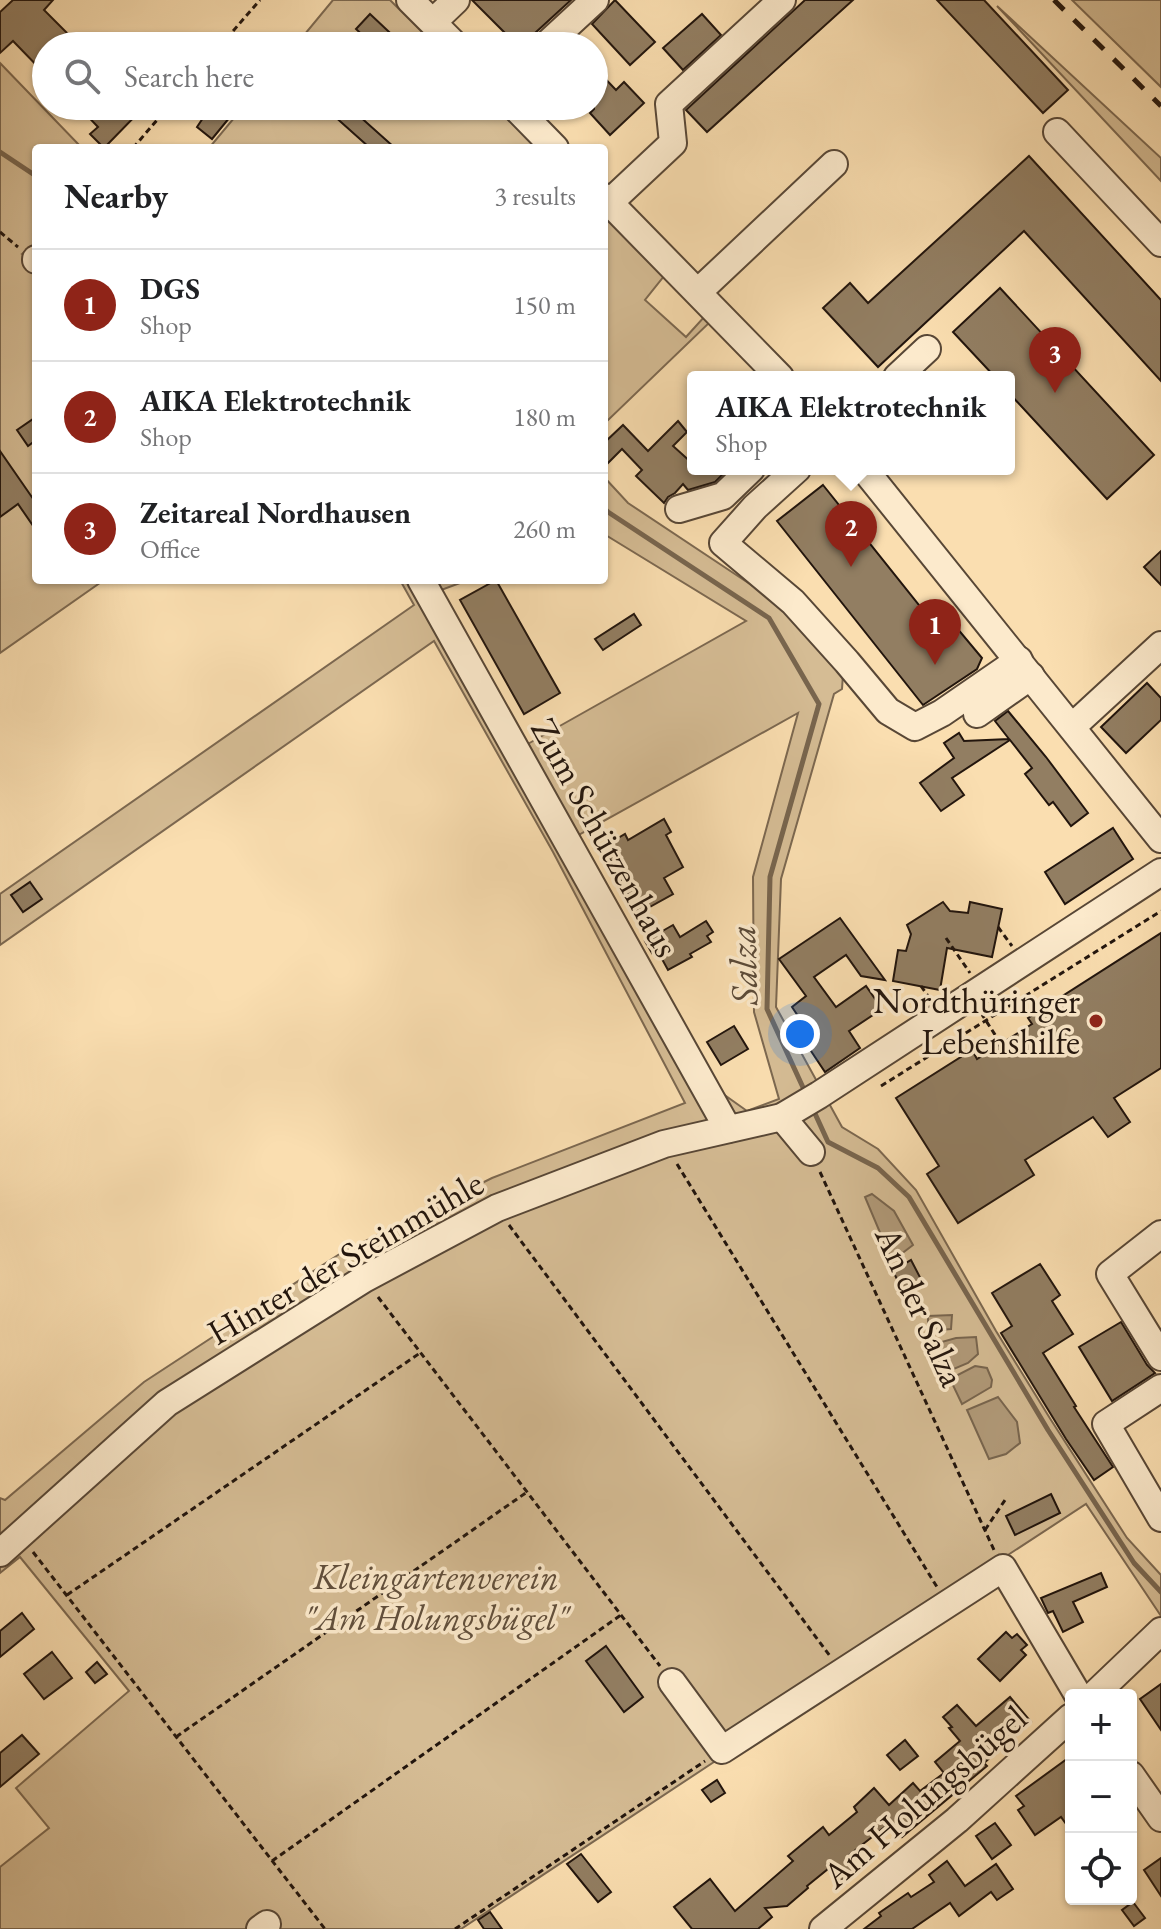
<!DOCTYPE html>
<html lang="en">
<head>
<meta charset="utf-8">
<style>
	:root { --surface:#fff; --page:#f6f6f6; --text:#202124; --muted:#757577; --line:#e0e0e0; --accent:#8f2418 }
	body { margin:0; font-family:"EB Garamond",serif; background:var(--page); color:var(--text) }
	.controls { position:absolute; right:24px; bottom:24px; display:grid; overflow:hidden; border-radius:8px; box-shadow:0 2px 6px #0004 }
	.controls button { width:72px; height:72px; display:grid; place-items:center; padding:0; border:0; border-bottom:2px solid var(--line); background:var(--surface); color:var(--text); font:40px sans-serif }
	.you { position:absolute; left:800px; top:1034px; width:28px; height:28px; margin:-20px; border:6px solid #fff; border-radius:50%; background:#1a73e8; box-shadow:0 0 0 12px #1a73e833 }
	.badge { display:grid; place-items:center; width:52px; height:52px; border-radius:50%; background:var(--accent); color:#fff; font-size:26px; font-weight:700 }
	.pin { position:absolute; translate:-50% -66px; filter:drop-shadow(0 2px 4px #0008) }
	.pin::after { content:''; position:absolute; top:42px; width:28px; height:24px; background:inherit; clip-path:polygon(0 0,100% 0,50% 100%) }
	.popup { position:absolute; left:687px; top:371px; width:328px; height:104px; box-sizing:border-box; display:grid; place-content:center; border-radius:8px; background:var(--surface); filter:drop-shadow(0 2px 6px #0005); font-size:26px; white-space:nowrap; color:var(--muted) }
	.popup b { font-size:30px; color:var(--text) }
	.popup::after { content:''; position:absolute; left:50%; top:100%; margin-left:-16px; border:16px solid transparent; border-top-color:var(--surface) }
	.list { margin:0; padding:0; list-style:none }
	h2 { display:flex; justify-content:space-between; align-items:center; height:104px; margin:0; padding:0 32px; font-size:34px }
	h2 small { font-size:26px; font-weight:400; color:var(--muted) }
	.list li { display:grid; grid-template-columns:52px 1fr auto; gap:24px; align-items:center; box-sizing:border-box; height:112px; padding:0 32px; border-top:2px solid var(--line) }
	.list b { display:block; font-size:30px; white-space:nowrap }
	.list p { margin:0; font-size:26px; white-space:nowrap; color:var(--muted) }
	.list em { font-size:26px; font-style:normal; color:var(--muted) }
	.icon { flex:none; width:44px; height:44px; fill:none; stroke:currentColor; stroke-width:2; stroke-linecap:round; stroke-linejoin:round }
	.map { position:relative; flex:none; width:1161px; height:1929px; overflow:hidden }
	.search { position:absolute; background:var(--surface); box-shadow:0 2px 6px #0004; left:32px; top:32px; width:576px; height:88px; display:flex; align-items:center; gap:20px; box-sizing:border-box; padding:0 28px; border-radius:44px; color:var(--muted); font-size:30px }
	.panel { position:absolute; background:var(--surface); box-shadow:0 2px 6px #0004; left:32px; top:144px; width:576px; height:440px; border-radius:8px }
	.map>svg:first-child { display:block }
</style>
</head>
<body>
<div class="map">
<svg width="1161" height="1929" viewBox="0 0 1161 1929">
	<rect width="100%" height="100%" fill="#fadeb0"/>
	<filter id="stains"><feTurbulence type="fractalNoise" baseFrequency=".0025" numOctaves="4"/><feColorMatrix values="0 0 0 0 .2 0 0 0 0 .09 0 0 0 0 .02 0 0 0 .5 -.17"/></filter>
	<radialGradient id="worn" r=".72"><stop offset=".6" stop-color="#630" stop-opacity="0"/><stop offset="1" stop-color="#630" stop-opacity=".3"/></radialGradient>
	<g fill="#d5bc94" stroke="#7c6850" stroke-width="2" fill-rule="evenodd">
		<path d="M333,0h57l46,46h-141z"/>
		<path d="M1072,0h89v87z"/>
		<path d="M997,6l164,152v23z"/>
		<path d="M0,63l82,85h-46v95l-14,11 14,12v314h68l-104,73z"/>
		<path d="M244,106h251l42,42h-328z"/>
		<path d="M604,215l60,61 -19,24 41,37 19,-21 5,6 -106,102z"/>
		<path d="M604,477l24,26 167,111 48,60 -1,15 -8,5 -53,185 -5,128 66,120 36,22 38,41 80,141 55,89 76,118 34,37v41l-75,-112 -98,64 -265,188 -262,173h-461v-62l49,-39 -33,-40 113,-97 -109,-134 -20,16v-75l5,2 139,-118 197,-129 151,-75 193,-75 -132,-251 -119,-211 -434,304v-51l414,-289 -14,-25h68l-27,10 85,155 220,-124 -142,-87zM798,713l-45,164 1,135 25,87 -32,12 -28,-20 -142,-255z"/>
	</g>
	<g fill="#b19a79" stroke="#78654e" stroke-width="2">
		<path d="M872,1194l22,17 19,34 -21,16 -27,-64z"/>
		<path d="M952,1315l-1,14 -23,2v-15z"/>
		<path d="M976,1337l2,17 -10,9 -19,8 -7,-3 -8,-14 4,-11 18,-5z"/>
		<path d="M975,1366l12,2 5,12 -1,7 -29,17 -12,-25z"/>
		<path d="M998,1397l19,25 3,21 -14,11 -17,5 -22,-49z"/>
	</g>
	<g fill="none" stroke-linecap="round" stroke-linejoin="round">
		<g stroke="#78654e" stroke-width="5">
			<path d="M0,152l36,24"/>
			<path d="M604,508l4,4 161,106 50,86 -49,173 -3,132 39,85"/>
			<path d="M812,1107l16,35 50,26 31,29 139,233 86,133 27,29"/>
		</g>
	</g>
	<g fill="#927e62" stroke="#22150d" stroke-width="2">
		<path d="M13,0h40l-9,10 36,36h-34v29l-33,-34 -13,12v-41z"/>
		<path d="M472,0h99l-37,34 -4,6 -1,6h-11z"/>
		<path d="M615,0l40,42 -25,23 -38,-41z"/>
		<path d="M805,0h48l-146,132 -21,-22z"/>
		<path d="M937,0h47l84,90 -25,23z"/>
		<path d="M370,14l34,32h-30l-18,-17z"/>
		<path d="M702,14l19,21 -38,35 -20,-22z"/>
		<path d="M594,67l22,23 8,-8 20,21 -34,32 -20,-22 4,-4z"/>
		<path d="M78,106h67l-41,42 -14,-14 8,-7z"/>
		<path d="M211,106h28l-27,33 -15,-12z"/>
		<path d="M323,106h25l47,42h-25z"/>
		<path d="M1029,156l132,144v81l-137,-150 -146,136 -55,-59 27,-25 18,20z"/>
		<path d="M1000,288l154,167 -47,44 -98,-106v-16h-14l-42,-45z"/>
		<path d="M36,417v23l-8,6 -11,-16z"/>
		<path d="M678,421l9,11 -14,14 20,18v5h35l-13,13 -27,8 -5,-6 -8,9 -7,4 -4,6 -28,-27 6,-6 -20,-21 -18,18v-24l19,-18 25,26z"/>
		<path d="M0,451l36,52v27l-18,-26 -18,13z"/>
		<path d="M823,485l112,140 12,-9 35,42 -5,11 -54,36 -146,-184z"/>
		<path d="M1161,551v34l-17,-18z"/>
		<path d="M496,580l64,113 -36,21 -64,-114z"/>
		<path d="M634,614l7,11 -38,25 -8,-11z"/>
		<path d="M1147,683l14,15v22l-35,33 -25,-26z"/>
		<path d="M1008,711l38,46 42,56 -17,13 -18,-24 -4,3 -24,-31 7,-6 -22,-28 -58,38 12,17 -23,16 -21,-28 34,-25 -10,-15 15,-10 5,8 45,-2 -14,-18z"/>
		<path d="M664,819l7,13 -5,3 17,32 -19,11 9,16 -34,19 -36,-66 22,-13 3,6z"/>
		<path d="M1113,828l20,31 -68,45 -20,-32z"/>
		<path d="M30,882l12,17 -19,13 -12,-17z"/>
		<path d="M943,902l7,9 18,2 2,-11 32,7 -10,48 -45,-9 -7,42 -47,-9 5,-31 8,1 5,-17 -4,-9z"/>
		<path d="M840,918l45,62 -24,-4 -15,-21 -32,22 22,30 30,-21 16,23 -33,22 11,17 -35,24 -16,-24 7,-5 -24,-36 14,-11 -27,-37z"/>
		<path d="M706,921l7,11 -6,4 4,6 -21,12 2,3 -24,13 -11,-20 -5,3 -7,-12 28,-16 7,12z"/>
		<path d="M1161,933v135l-47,30 16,24 -22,15 -15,-20 -68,43 9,15 -76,48 -31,-49 12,-8 -43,-68 76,-48 5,9 55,-35 -4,-6z"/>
		<path d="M734,1026l14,23 -27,16 -14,-23z"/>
		<path d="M911,1260l13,25 -19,11 -12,-25z"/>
		<path d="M1040,1264l20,31 -8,6 21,33 -30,19 33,53 -2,1 39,60 -19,13 -28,-41 -65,-106 11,-7 -20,-33z"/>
		<path d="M1121,1322l26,43 8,8 -43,28 -33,-54z"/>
		<path d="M1051,1494l9,19 -45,22 -9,-19z"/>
		<path d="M1101,1573l6,14 -34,15 10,20 -20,10 -10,-21 -5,2 -7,-15z"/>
		<path d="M22,1613l12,16 -34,28v-26z"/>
		<path d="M1006,1632l6,6 5,-4 10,11 -6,5 5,5 -26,26 -22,-22z"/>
		<path d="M606,1646l37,51 -19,15 -38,-51z"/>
		<path d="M52,1652l20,26 -28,21 -20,-25z"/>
		<path d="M97,1662l10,12 -12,9 -9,-11z"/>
		<path d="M1161,1684v46l-21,-31z"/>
		<path d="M1010,1697l21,25 -47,41 3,3 -85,71 -12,-14 -41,32 10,11 -20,17 -11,-14 -21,17 1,2 -21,18 -22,2 7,9 -14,12h-66l-18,-22 36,-28 25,32 58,-50 -5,-5 35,-29 6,8 28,-23 -3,-5 20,-19 15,17 24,-22 7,8 24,-18 -9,-11 25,-21 -11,-13 3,-1 -9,-10 14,-12 19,21z"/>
		<path d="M22,1735l17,19 -39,33v-34z"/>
		<path d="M905,1740l13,16 -18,14 -13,-15z"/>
		<path d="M1071,1756v75l-10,-14 -26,18 -17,-25 6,-4 -8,-10z"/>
		<path d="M717,1780l8,13 -14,9 -9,-12z"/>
		<path d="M995,1823l16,22 -19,14 -16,-23z"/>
		<path d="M581,1854l30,38 -13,10 -31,-38z"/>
		<path d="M1161,1858v38l-17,-26z"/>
		<path d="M947,1861l18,25 31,-22 17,25 -16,11 -6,-8 -32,24 -9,-13 -38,26h-48l17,-13 -2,-3 29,-20 3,4 23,-15 -5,-7z"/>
		<path d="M1133,1902l12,16 -11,8 -12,-16z"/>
		<path d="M490,1912l12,17h-18l-6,-9z"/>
	</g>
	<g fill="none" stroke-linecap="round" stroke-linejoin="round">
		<g stroke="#584736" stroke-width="30">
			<g id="minor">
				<path d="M410,0l46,46"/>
				<path d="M433,22l23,-22"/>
				<path d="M545,46l50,-46"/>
				<path d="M514,106l41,42"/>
				<path d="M1057,132l104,111"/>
				<path d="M604,197l176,180"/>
				<path d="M609,203l64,-60 -4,-39 113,-104"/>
				<path d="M36,259v1"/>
				<path d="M698,292l136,-128"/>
				<path d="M897,377l30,-28"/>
				<path d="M797,469l-42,38 -32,36 70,59 54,60 41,49 27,16 27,-14 77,-53"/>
				<path d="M864,469l297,370"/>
				<path d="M679,509l44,-13 28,-27"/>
				<path d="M421,580l307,549"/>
				<path d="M977,714l54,-38"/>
				<path d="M1072,727l89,-82"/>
				<path d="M782,1117l29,35"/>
				<path d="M1161,1234l-51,40 51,83"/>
				<path d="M1161,1388l-55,36 55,94"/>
				<path d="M0,1553l167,-150 197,-124 133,-71 167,-64 118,-27 37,-22 342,-223"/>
				<path d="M672,1682l50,68 281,-182 75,127"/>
				<path d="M1094,1695l67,-64"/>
				<path d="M1131,1775l30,43"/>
				<path d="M260,1929l7,-5"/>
				<path d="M823,1929l134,-109 114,-103"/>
			</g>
		</g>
		<g stroke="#22150d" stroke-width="3" stroke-dasharray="6 4" stroke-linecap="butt">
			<path d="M220,46l40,-46"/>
			<path d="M133,148l36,-42"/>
			<path d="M0,232l18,15"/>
			<path d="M998,927l14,19"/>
			<path d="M946,938l24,35"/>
			<path d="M921,986l9,13"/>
			<path d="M981,1013l20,31"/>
			<path d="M881,1086l280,-175"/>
			<path d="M677,1164l260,423"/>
			<path d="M820,1172l174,378"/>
			<path d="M509,1225l321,431"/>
			<path d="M378,1297l282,369"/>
			<path d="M985,1530l22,-33"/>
			<path d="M33,1552l292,377"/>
			<path d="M67,1595l353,-242"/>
			<path d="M176,1737l351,-245"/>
			<path d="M272,1861l349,-246"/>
			<path d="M455,1929l250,-168"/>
		</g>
		<use href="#minor" stroke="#fceacc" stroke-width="26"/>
		<path stroke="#22150d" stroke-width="5" stroke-dasharray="14 14" stroke-linecap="butt" d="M1054,0l107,106"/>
	</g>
	<circle fill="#8f2418" stroke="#fceacc" stroke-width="3" cx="1096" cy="1021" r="8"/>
	<g text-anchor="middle" stroke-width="7" stroke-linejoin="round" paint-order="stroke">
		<g font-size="36" fill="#22150d" stroke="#fceacc">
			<text transform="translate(606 837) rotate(61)" y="13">Zum Schützenhaus</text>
			<text transform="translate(345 1257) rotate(-30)" y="13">Hinter der Steinmühle</text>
			<text transform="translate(921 1306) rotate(66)" y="13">An der Salza</text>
			<text transform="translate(924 1796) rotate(-41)" y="13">Am Holungsbügel</text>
		</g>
		<g font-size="36" fill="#22150d" stroke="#fceacc" text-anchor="end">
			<text x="1080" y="1013">Nordthüringer<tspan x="1080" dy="41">Lebenshilfe</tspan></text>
		</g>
		<g font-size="36" font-style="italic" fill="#614f3c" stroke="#fceacc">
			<text x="436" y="1589">Kleingartenverein<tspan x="436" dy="41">"Am Holungsbügel"</tspan></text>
		</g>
		<g font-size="38" font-style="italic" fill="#5b4a38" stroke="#fceacc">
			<text transform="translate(743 965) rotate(-92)" y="13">Salza</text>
		</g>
	</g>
	<rect width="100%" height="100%" filter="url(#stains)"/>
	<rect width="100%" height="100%" fill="url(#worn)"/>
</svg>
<div class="controls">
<button>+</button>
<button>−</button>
<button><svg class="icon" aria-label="locate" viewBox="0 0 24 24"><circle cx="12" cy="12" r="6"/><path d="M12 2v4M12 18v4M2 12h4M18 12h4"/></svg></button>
</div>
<div class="you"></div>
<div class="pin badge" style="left:935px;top:665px">1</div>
<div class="pin badge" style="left:851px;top:567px">2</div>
<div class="popup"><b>AIKA Elektrotechnik</b>Shop</div>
<div class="pin badge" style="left:1055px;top:393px">3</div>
<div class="search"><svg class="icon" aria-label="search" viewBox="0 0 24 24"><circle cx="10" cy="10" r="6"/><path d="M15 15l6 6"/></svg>Search here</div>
<section class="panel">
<h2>Nearby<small>3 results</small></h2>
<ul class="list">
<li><span class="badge">1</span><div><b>DGS</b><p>Shop</p></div><em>150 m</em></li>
<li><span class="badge">2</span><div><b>AIKA Elektrotechnik</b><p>Shop</p></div><em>180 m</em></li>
<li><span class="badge">3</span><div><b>Zeitareal Nordhausen</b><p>Office</p></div><em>260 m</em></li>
</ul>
</section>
</div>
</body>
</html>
